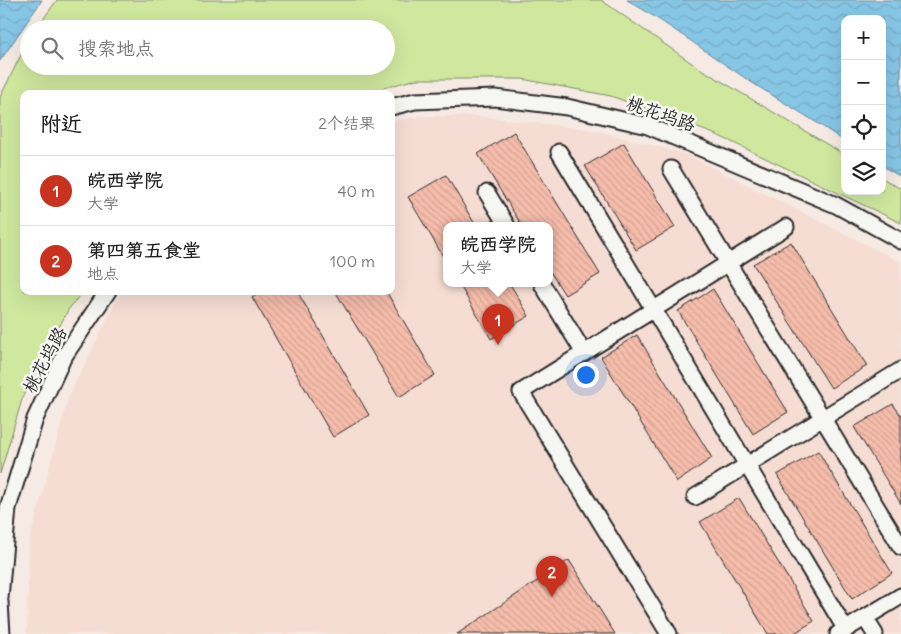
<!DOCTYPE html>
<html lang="zh">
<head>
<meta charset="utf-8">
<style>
	:root { --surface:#fff; --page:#f2f2f2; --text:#222; --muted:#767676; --line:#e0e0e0; --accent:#c8321e }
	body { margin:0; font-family:Delius,"LXGW WenKai TC",sans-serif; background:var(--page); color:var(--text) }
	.controls { position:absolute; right:15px; top:15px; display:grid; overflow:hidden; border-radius:10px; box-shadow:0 5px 20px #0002 }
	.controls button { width:45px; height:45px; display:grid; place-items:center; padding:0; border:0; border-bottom:1px solid var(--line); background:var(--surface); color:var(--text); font:25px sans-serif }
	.you { position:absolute; left:585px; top:374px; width:18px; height:18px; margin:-12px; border:4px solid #fff; border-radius:50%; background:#1a73e8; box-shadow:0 0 0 8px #1a73e833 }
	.badge { display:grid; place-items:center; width:32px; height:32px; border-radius:50%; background:var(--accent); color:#fff; font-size:16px; font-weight:700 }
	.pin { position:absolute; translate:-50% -41px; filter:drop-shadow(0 1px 2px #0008) }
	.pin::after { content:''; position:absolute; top:26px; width:18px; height:15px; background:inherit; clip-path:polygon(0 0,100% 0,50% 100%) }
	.popup { position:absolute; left:443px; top:222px; width:110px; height:65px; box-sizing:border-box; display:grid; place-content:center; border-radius:10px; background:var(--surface); filter:drop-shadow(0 1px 4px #0005); font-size:16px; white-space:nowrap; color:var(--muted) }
	.popup b { font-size:19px; color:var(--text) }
	.popup::after { content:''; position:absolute; left:50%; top:100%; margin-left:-10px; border:10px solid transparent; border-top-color:var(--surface) }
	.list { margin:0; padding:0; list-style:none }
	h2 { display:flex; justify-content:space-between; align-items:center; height:65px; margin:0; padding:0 20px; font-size:21px }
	h2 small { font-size:16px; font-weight:400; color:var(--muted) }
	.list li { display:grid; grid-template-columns:32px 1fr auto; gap:15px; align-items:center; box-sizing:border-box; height:70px; padding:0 20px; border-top:1px solid var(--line) }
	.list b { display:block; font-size:19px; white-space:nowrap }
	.list p { margin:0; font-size:16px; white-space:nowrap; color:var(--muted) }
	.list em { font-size:16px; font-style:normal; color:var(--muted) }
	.icon { flex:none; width:28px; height:28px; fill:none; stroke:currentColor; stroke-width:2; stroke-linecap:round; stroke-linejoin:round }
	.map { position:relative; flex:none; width:901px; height:634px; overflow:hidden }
	.search { position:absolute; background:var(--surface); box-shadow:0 5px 20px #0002; left:20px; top:20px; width:375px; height:55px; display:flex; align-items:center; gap:12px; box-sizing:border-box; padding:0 18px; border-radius:28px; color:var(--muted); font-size:19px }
	.panel { position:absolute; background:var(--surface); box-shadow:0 5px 20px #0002; left:20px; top:90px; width:375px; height:205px; border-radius:10px }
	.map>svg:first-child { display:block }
</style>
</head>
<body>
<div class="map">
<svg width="901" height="634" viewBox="0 0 901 634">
	<defs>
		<pattern id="water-waves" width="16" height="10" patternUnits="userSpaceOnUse" patternTransform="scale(1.25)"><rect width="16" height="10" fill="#86c7e6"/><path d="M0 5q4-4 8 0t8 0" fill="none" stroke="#74abc5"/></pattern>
		<pattern id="building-back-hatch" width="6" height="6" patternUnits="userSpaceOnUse" patternTransform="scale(1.25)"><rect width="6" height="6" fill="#f6bdab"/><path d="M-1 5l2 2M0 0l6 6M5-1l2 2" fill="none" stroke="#d3a393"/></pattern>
	</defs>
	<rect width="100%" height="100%" fill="#f6ebe4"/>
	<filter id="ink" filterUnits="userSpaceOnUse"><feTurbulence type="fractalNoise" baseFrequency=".02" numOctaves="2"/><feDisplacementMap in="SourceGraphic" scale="10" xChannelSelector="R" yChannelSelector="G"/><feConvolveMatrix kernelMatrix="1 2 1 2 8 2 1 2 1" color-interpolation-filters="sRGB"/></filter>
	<g filter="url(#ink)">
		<path fill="#f6ddd3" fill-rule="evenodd" d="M421,116h57l117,14 91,24 215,108v372h-874l2,-91 39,-145 53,-107h270v-169zM447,226h102v58h-102z"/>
		<path fill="#cfe89e" stroke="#7d8a64" d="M57,0h544l95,66 149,89v36h37v-13l19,11v34l-184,-88 -106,-39 -89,-17h-105l-57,15h-336v197h59l-15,19 -45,86 -23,78v-377l29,-58v27h357v-37h-350z"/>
		<g fill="url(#water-waves)" stroke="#62899b">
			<path d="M0,0h42l-42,61z"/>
			<path d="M627,0h274v177l-19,-11v-147h-37v123c-30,-22 -63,-40 -94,-60 -41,-27 -81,-57 -124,-82z"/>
		</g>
		<g fill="url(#building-back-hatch)" stroke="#2b2b2b">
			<path d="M514,132l86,142 -35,21 -16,-25v-44h-27l-44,-72z"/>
			<path d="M624,143l51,84 -39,23 -51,-84z"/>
			<path d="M446,175l30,51h-29v37l-39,-66z"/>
			<path d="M791,242l76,124 -36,22 -78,-124z"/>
			<path d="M459,284h51l19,32 -38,23z"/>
			<path d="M713,289l75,123 -35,22 -75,-123z"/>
			<path d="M261,291h36l72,124 -36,22 -81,-140z"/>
			<path d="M335,291h51l49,84 -36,22z"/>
			<path d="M637,335l75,123 -35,24 -76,-125z"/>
			<path d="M893,404l8,12v88l-47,-77z"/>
			<path d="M818,451l74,122 -40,26 -75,-124z"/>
			<path d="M739,498l75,123 -21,13h-25l-68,-112z"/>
			<path d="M569,560l46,74h-158z"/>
		</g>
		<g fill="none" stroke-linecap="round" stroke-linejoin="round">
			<g stroke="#2b2b2b" stroke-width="19">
				<g id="street">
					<path d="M391,107l24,-6 80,-3 72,9 81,19 188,79 65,36"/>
					<path d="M559,152l287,478"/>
					<path d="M671,169l230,378"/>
					<path d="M487,193l20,33"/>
					<path d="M542,284l42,69"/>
					<path d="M695,497l206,-127"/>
					<path d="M0,598l8,-90 27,-89 28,-61 45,-67"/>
					<path d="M0,602l2,32"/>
					<path d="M865,618l10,16"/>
					<path d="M669,634l-148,-242 265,-165"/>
					<path d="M838,634l63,-38"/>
				</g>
			</g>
			<use href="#street" stroke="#f6f6f2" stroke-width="15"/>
		</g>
	</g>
	<g text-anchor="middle" stroke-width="5" stroke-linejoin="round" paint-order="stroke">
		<g font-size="18" fill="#2b2b2b" stroke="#f6f6f2">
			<text transform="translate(661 114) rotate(19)" y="6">桃花坞路</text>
			<text transform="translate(45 360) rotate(-62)" y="6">桃花坞路</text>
		</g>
	</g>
</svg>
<div class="controls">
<button>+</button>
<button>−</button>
<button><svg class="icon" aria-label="locate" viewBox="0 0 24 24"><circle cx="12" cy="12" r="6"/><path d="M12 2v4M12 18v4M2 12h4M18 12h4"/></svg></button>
<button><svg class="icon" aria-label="layers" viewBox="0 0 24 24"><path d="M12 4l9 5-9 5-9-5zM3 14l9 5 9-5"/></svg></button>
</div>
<div class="you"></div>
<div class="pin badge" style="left:498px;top:345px">1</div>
<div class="popup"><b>皖西学院</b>大学</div>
<div class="pin badge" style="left:552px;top:597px">2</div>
<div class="search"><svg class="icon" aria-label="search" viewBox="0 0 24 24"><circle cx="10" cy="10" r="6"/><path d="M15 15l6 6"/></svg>搜索地点</div>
<section class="panel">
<h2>附近<small>2个结果</small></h2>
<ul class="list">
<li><span class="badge">1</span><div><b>皖西学院</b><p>大学</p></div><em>40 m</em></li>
<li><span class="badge">2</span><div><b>第四第五食堂</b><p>地点</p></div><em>100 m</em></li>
</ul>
</section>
</div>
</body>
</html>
